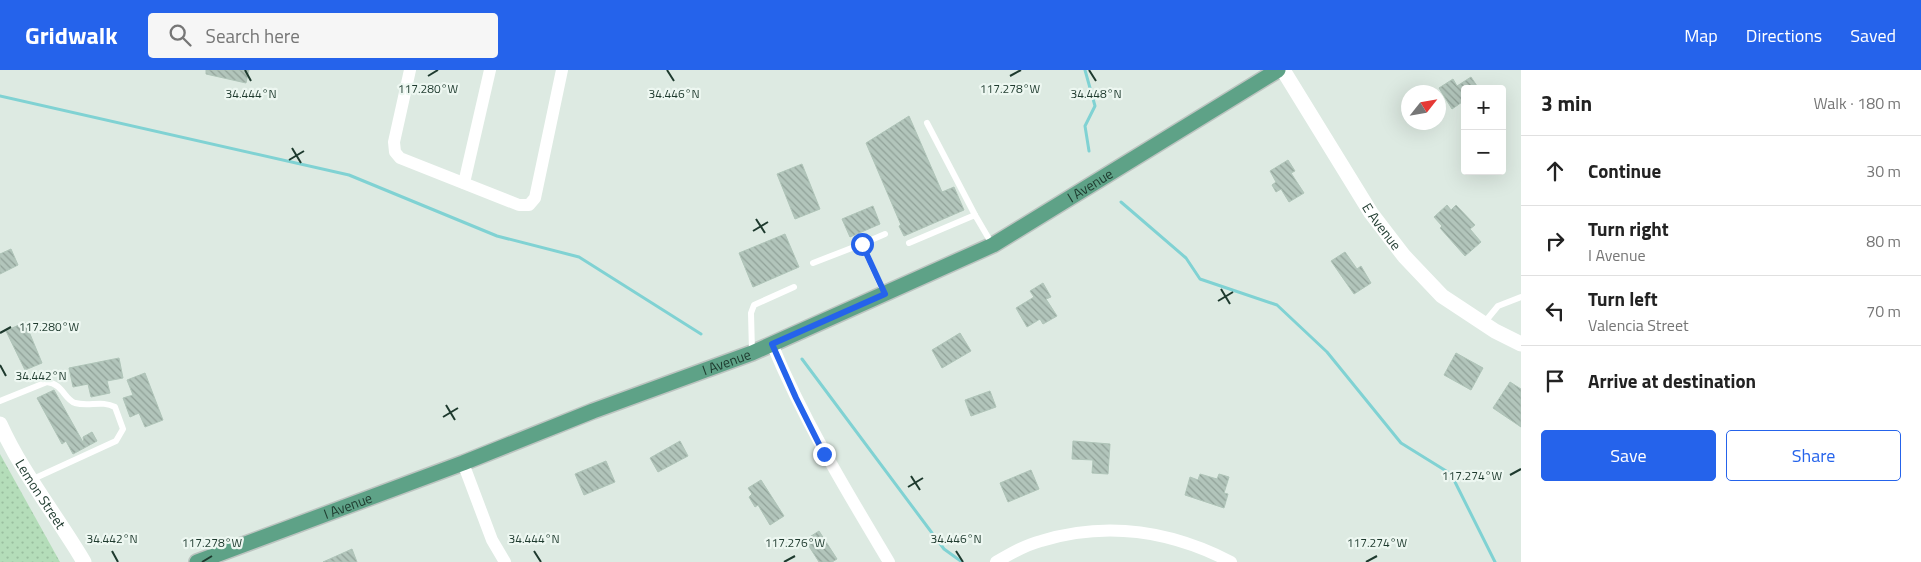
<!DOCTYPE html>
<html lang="en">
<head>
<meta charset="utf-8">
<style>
	:root { --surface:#fff; --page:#f6f6f6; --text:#222; --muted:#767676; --line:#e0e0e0; --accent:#2563eb }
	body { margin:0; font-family:"Titillium Web",sans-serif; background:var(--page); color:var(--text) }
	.controls { position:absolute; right:15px; top:15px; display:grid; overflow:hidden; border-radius:5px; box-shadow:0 5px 20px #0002 }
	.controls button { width:45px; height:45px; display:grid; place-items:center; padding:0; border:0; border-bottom:1px solid var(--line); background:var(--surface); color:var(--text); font:25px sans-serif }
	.compass { position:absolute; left:1401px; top:15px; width:45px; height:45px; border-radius:50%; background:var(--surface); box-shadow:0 5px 20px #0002; rotate:59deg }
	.stop { position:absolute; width:15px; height:15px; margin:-11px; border:4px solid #2563eb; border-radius:50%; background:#fff }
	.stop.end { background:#2563eb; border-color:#fff; box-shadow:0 1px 5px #0008 }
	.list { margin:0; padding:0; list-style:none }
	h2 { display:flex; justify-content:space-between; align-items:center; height:65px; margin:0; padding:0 20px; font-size:21px }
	h2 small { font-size:16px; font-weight:400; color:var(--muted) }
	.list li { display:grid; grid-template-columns:32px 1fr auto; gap:15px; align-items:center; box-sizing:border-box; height:70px; padding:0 20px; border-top:1px solid var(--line) }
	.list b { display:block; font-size:19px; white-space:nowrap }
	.list p { margin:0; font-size:16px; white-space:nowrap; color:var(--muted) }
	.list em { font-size:16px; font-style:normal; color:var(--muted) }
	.actions { display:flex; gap:10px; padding:15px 20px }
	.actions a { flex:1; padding:11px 0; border:1px solid var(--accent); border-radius:5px; text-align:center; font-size:18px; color:var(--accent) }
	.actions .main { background:var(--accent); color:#fff }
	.icon { flex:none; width:28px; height:28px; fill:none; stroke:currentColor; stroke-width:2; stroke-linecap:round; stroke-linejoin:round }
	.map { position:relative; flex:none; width:1521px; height:492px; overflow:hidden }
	header { display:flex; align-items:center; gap:30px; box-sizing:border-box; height:70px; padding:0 25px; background:var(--accent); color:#fff }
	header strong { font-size:24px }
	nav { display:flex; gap:28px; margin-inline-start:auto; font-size:18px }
	.search { width:350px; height:45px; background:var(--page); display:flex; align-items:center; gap:12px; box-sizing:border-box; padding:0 18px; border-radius:5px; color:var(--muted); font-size:19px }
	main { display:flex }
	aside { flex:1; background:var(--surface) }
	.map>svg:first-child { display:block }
</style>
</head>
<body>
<header>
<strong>Gridwalk</strong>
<div class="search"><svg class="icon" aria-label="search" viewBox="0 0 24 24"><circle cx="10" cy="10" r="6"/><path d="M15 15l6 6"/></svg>Search here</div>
<nav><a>Map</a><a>Directions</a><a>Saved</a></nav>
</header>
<main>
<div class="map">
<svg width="1521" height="492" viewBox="0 0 1521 492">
	<defs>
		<pattern id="grass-dots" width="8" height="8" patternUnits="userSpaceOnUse" patternTransform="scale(1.25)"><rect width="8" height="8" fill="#b4ddb9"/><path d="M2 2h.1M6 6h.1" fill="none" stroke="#9abe9f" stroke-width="1.8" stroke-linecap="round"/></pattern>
		<pattern id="building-back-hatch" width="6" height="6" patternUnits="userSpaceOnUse" patternTransform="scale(1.25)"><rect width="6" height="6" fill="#b2c5bb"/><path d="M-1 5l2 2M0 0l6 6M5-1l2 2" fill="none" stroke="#90a198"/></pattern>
	</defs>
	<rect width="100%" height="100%" fill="#ddeae2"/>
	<path fill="url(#grass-dots)" d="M0,384l60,108h-60z"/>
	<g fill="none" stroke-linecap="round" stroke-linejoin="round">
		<g stroke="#80d2d3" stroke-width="3">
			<path d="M1085,0l10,36 -10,20 4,25"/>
			<path d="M0,26l349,79 148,61 82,21 122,77"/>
			<path d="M1121,132l65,56 14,21 77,26 50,47 74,91 50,31 44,88"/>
			<path d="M802,289l142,190 18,13"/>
		</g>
	</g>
	<g fill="url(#building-back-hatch)" stroke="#afc4b8">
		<path d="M206,0h43l-3,13 -40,-9z"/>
		<path d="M1471,7l8,12h-14v11l-13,9 -13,-21 14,-9 4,7z"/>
		<path d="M909,46l33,76 12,-5 10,23 -60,26 -5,-10 2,-1 -35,-82z"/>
		<path d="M1288,90l7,11 -4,2 13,20 -15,9 -8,-13 -5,3 -4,-7 4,-3 -6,-11z"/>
		<path d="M802,94l18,45 -25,10 -18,-45z"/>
		<path d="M1447,135l4,5 5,-5 19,20 -5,4 11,13 -16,14 -25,-28 2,-2 -8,-9z"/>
		<path d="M873,136l7,18 -30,13 -8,-18z"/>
		<path d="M785,164l14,33 -46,20 -14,-34z"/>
		<path d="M11,179l7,16 -18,9v-20z"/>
		<path d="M1345,182l12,17 4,-3 10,17 -17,11 -23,-33z"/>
		<path d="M1043,213l8,14 -5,2 11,17 -14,8 -3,-5 -13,8 -11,-19 18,-11 -4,-6z"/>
		<path d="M25,252l17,41 -17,7 -19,-39z"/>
		<path d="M960,263l11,18 -29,17 -10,-18z"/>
		<path d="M1456,283l27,15 -12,22 -27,-15z"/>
		<path d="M119,288l4,20 -16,3 3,12 -19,4 -3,-13 -15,3 -4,-19z"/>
		<path d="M145,303l18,47 -18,7 -6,-14 -9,4 -7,-19 10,-3 -6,-15z"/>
		<path d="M1510,312l11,7v38l-28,-19z"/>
		<path d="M54,320l30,54 -1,-7 9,-5 5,9 -24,13 -7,-13 -4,3 -25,-46z"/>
		<path d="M990,321l6,16 -25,9 -6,-16z"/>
		<path d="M680,371l8,15 -30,16 -8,-14z"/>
		<path d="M1073,371l37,3 -2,30 -16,-1 1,-13 -21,-1z"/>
		<path d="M606,391l9,21 -31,13 -9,-21z"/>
		<path d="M1031,400l8,19 -31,13 -8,-19z"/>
		<path d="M1200,404l17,5 2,-5 10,3 -5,16 4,1 -4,14 -39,-13 5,-18 8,3z"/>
		<path d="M761,410l23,36 -14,9 -12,-20 -3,2 -6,-10 3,-3 -4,-6z"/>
		<path d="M819,461l18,28 -5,3h-13l-14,-22z"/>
		<path d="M352,479l5,13h-34z"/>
	</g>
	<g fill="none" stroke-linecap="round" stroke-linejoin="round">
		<g stroke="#bcc4c0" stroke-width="18">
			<g id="primary">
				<path id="s3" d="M197,492l266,-99 130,-52 159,-58 241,-108 285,-175"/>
			</g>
		</g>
		<g stroke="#fff" stroke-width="6">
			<path d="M927,53l48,92"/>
			<path d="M909,173l66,-28 17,29"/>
			<path d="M862,174l23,-10"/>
			<path d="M813,193l49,-19 22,49"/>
			<path d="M1484,253l14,-17 23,-9"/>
			<path d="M752,282l-1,-39 3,-8 40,-18"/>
			<path d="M0,331l47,-19c16,2 17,17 28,21 14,4 27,-3 40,4l8,22 -7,12 -85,39"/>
		</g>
		<g stroke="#fff" stroke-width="12">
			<path d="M410,0l-16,72 1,10 5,6 119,47h10l6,-7 27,-128"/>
			<path d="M464,113l26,-113"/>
			<path d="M772,274c33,79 74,146 117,218"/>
			<path d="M463,393l29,77 13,22"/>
			<path d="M996,492c14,-8 29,-17 45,-21 66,-20 130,-10 190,21"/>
		</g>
		<g stroke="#fff" stroke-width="15">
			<path id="s1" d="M1283,0l88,143 33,43 38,40 53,35 26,13"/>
			<path id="s2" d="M0,354c22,49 57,92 84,138"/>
		</g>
		<use href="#primary" stroke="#5ea287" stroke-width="15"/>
	</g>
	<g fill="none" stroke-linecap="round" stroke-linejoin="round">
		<path stroke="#2563eb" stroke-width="6" d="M824,384l-28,-56 -24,-54 113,-50 -23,-50"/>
	</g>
	<path fill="none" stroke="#1e3a2e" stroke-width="2" d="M245,0l6,11M667,0l7,11M1089,0l7,11M428,6l10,-6M1010,6l11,-6M292,78l9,15M289,90l15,-9M756,149l9,14M753,161l15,-9M1221,219l9,15M1218,231l15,-9M0,263l11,-6M0,295l6,11M446,335l9,15M443,347l15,-9M1510,405l11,-6M911,406l9,14M908,417l15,-9M112,481l6,11M534,481l7,11M956,481l7,11M202,492l10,-6M784,492l11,-6M1366,492l11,-6"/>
	<g text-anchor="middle" stroke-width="4.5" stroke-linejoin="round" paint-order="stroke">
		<g font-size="14" fill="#1e3a2e" stroke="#edf7f1">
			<text dy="5" stroke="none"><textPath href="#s3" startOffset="971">I Avenue</textPath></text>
			<text dy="5" stroke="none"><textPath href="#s1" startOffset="185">E Avenue</textPath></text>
			<text dy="5" stroke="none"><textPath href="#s3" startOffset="566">I Avenue</textPath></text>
			<text dy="5" stroke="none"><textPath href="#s2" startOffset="81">Lemon Street</textPath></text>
			<text dy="5" stroke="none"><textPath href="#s3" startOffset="161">I Avenue</textPath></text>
		</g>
	</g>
	<g font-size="12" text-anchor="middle" fill="#1e3a2e" stroke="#edf7f1" stroke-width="4.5" stroke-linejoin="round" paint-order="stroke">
		<text x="428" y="23">117.280°W</text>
		<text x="1010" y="23">117.278°W</text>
		<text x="251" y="28">34.444°N</text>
		<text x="674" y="28">34.446°N</text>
		<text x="1096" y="28">34.448°N</text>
		<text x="49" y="261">117.280°W</text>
		<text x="41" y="310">34.442°N</text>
		<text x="1472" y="410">117.274°W</text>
		<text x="112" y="473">34.442°N</text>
		<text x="534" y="473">34.444°N</text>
		<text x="956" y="473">34.446°N</text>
		<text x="212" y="477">117.278°W</text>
		<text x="795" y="477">117.276°W</text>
		<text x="1377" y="477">117.274°W</text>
	</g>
</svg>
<div class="controls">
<button>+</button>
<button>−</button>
</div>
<svg class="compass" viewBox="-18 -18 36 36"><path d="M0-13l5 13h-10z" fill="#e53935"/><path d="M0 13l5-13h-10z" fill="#767676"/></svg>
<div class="stop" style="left:862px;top:174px"></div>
<div class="stop end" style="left:824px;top:384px"></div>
</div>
<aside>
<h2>3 min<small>Walk · 180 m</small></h2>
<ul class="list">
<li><svg class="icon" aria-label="ahead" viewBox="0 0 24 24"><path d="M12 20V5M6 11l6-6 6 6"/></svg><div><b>Continue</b></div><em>30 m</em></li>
<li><svg class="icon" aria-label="right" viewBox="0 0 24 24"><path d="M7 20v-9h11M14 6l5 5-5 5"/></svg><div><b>Turn right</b><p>I Avenue</p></div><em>80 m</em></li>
<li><svg class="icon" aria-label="left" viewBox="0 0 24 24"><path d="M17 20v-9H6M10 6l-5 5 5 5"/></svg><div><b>Turn left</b><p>Valencia Street</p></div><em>70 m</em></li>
<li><svg class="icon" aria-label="arrive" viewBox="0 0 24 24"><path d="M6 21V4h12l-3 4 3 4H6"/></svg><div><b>Arrive at destination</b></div></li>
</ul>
<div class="actions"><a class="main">Save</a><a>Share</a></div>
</aside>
</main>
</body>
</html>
